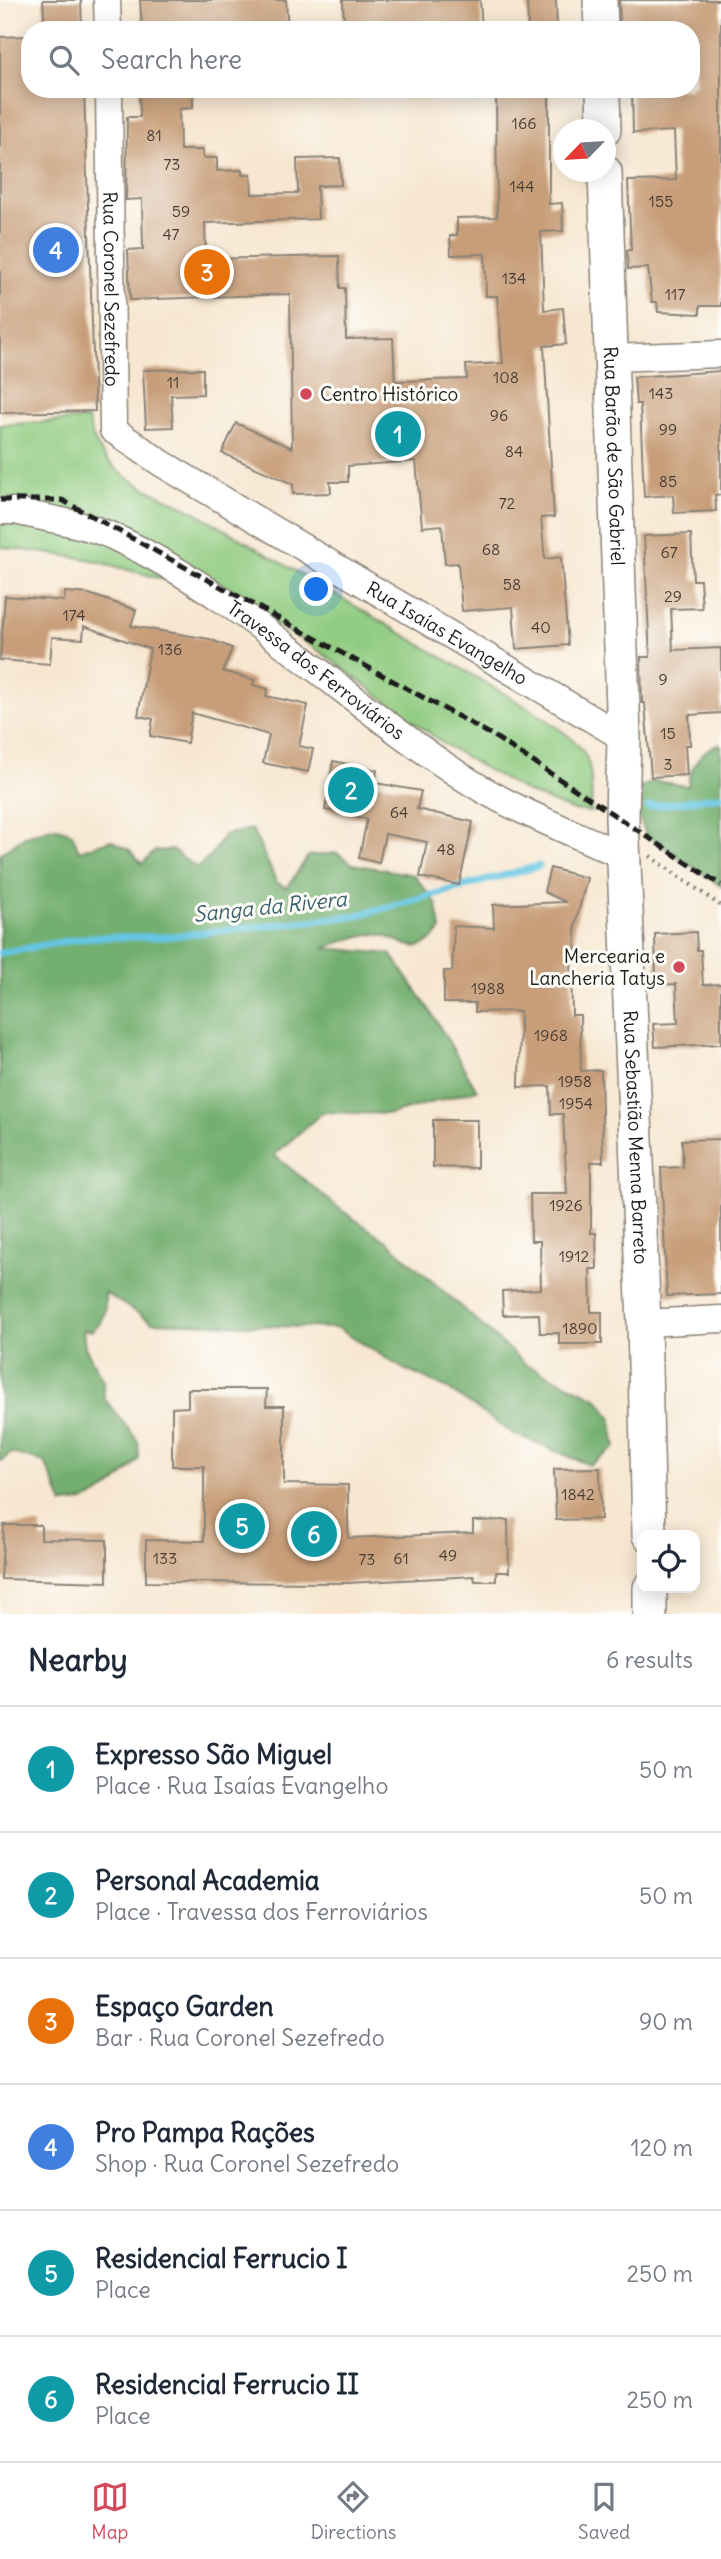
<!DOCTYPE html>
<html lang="en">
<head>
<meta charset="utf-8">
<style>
	:root { --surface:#fff; --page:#f6f6f7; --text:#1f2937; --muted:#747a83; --line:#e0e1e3; --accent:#d1495b }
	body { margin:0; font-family:Delius,sans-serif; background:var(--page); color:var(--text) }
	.controls { position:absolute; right:21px; bottom:21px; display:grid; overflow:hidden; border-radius:14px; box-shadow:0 4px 18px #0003 }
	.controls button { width:63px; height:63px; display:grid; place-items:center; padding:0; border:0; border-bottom:2px solid var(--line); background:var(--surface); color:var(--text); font:35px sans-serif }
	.compass { position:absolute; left:553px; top:119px; width:63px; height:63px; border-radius:50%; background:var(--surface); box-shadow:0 4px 18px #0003; rotate:245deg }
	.you { position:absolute; left:317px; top:590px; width:24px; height:24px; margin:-18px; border:5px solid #fff; border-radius:50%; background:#1a73e8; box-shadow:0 0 0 10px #1a73e833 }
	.badge { display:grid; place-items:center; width:46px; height:46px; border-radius:50%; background:var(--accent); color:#fff; font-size:23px; font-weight:700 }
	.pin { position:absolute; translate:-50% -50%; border:4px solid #fff; box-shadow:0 2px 7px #0006 }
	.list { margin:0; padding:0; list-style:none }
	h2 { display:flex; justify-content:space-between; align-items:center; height:91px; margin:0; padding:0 28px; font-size:30px }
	h2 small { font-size:23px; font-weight:400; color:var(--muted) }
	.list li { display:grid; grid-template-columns:46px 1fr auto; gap:21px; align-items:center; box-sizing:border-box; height:126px; padding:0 28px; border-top:2px solid var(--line) }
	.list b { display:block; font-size:26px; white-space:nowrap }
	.list p { margin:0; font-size:23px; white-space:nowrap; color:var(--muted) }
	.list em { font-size:23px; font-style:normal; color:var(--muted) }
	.icon { flex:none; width:38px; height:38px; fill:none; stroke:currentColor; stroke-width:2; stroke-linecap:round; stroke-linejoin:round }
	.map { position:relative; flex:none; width:721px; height:1614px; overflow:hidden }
	.search { position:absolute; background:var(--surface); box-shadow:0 4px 18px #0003; left:21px; right:21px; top:21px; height:77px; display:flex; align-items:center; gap:18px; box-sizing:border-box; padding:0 24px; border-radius:28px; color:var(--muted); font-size:26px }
	.sheet { height:847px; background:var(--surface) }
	nav { display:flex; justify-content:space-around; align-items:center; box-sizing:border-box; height:98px; border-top:2px solid var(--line); background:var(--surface); font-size:19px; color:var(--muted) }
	nav a { display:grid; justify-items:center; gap:4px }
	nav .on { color:var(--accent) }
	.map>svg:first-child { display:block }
</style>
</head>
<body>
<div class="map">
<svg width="721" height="1614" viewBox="0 0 721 1614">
	<rect width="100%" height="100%" fill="#fdfcf7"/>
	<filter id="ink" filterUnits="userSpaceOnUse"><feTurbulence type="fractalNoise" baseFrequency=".0143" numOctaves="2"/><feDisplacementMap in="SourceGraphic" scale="14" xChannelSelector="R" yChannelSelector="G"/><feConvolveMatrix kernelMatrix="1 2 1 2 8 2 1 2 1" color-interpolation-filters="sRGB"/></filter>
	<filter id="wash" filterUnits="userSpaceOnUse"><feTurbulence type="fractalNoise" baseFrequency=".00686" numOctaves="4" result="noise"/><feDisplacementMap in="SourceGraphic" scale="28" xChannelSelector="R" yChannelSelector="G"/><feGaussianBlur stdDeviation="1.57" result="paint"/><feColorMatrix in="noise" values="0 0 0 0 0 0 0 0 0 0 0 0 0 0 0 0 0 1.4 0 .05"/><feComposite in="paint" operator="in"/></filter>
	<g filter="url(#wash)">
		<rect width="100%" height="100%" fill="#f7e7d1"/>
		<g fill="#8fcb80" stroke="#56744e" stroke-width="2">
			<path d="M88,419c9,54 58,69 102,90l347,204c48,35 57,35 54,99l-20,-2 -44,-18 -45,-25 -38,-23 -122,-91 -111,-69 -211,-78v-81z"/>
			<path d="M0,517l114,25 67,42 -93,-25 -88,-12z"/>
		</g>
		<g fill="#73af6e" stroke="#486645" stroke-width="2">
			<path d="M719,744l2,2v140l-75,-51 -7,-19v-28l16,-7 33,5c1,-17 13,-37 31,-42z"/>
			<path d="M55,827l17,6 7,18 32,-11 19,10 12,14 13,-13 17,-1 25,18 14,-12 13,-21 28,-6 25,54 10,5 21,-32 29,-3 16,11 61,11 23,30 4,25c-27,35 -39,4 -69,4 -14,1 -36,10 -48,14l67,6 40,58 46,78 -87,24 -67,-2 -49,43 66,54 48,33 137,122 72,34 14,19 5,30 -26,18 -78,-32 -64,-44 -44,-20 -67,-41 -185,-6 -47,-29c0,18 2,27 -14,38l-8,-2 2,18 18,34 1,17 34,43 1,18c-21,24 -42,45 -76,45l-18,-42 -34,-9 -11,9v-608l25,-18z"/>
		</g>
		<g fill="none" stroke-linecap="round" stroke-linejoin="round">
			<g stroke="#65c6e3" stroke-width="7">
				<path d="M648,807l73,-11"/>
				<path d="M0,953l91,-16h72l192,-21 184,-50"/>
			</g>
		</g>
		<g id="blocks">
			<g fill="#c79e79">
				<path d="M43,0h38l1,30h-37z"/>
				<path d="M140,0h146l2,30h-146z"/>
				<path d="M343,0h137l2,30 -138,-2z"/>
				<path d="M527,0h29l1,30h-29z"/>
				<path d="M619,0h102v306h-21v8l-42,-2 -1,-10h-5l-4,-34 -20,1 -1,-19h4l-3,-69 48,-1 -2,-49 -41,2 -1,-44h59v-3l5,-1 -3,-55h-73z"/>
				<path d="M30,36v53h54l11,322 -95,2v-376z"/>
				<path d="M139,89h54v19l-14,1 1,41h23v8h14v13l25,-1v5h9l1,19 46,-1 -1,-34 43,-1 1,27 -24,1 1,33 -113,4 1,36 133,-3 1,32h5l1,51 47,-1 2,43 72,-2 -1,-14 37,-2 -6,-67h-11l-1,-42 -34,1 -1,-19 7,-1v-17l40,-1 -1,-128h53v115l13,-1 1,28 -22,1 3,78 19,-2 3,36 -22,2 10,171 -13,1 4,41 16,-2 7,88 -52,4 -3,-42 -51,4 -4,-48 -13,1 -3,-39 -20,2 -6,-66 -68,5v16h-18l1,11 -38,1v-10l-71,-31 14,-30 56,25 -2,-154 -160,6 -2,-50 15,-1 -1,-50 -16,1 1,-83h13z"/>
				<path d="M203,369v25l-32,1 2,32 -27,1 -3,-58z"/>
				<path d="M721,371v124h-6l1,16 -42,2 -1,-18 -29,2 -4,-93h-4l-2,-27z"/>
				<path d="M691,534l2,46h7l2,28 -31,1 2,41 48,-2v65l-32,2 1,30h-5l2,30 -36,2 -6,-74h-3l-1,-46h9l-6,-121z"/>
				<path d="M65,592l24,2 47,16 -5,16 78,13 23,9 -9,23 31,9 -1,5 15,4 -2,7 42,9 -9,41 14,3 -5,23 -45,-9 6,-28 -77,-22 -5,30 -37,-7 3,-17 -15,-3 12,-67 -66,-23 -1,13 -31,-2 -2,27 -50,-4 5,-64 59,5z"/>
				<path d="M333,761l44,9 -2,13 46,8 -4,18 56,13 -14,63 -39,-8 7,-35 -42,-8 -6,29 -20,-5 8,-39 -42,-9z"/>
				<path d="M550,868l37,10 -12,47 1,25h-5l1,65h8l1,56 20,-1 2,92h-12v71h5l1,36h-7l1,43h11v32h-43v-11h-19l-1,-19 -36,1 -1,-24 39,-2 -1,-48h-9l-1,-47h37l-4,-80h-12l-1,-28 -31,1 1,-76 -45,1v-9h-31v-32h8l2,-45 40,2 -1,-23 73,-3 -22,-10z"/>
				<path d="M696,932l1,18h4l2,35 18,-1v60l-66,3 -2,-23 25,-1 -2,-39 -20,1 -1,-51z"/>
				<path d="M433,1120h44v48l-44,-1z"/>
				<path d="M721,1139v155l-54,2 -6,-128 22,-1 -1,-27z"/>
				<path d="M188,1389h79l-1,17h18v78l64,1v53l125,-5v-12l35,-1 1,52h-13v9h-21l-1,-5 -126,7 -202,-1v-42l58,1v-75h-32v-58l16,-1z"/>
				<path d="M600,1468l1,51 -45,1 -2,-51z"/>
				<path d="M4,1525h37v14l66,1v42l-106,-3z"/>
			</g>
		</g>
	</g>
	<g filter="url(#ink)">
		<use href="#blocks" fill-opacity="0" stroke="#8a8276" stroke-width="2"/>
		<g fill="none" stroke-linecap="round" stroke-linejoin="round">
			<g stroke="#8a8276" stroke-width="29">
				<g id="minor">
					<path d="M107,0l1,30"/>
					<path id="s1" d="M109,89l4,341 48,33 463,275"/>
					<path d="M611,358l110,-4"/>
					<path id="s2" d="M0,511h15c31,8 68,12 97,25 132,61 235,167 355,244 49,31 105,52 158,77"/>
					<path d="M644,1323l77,-4"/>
				</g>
			</g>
			<g stroke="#8a8276" stroke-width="36">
				<g id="major">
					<path d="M600,0l1,30"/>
					<path d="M603,89l1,41"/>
					<path id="s3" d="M605,172l19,566 -2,80 22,505 5,212"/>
					<path d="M650,1588v26"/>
				</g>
			</g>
			<path stroke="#8a8276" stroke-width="4.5" stroke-dasharray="2 5" stroke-linecap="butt" d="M650,856l71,50"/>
			<use href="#minor" stroke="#fff" stroke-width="26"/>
			<use href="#major" stroke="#fff" stroke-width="33"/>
			<path stroke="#1c1c1c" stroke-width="5" stroke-dasharray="10 5" stroke-linecap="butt" d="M0,500h62l430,235 229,150"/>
		</g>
	</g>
	<g fill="#d1495b" stroke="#fdfcf7" stroke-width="2.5">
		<circle cx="306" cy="394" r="7"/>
		<circle cx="679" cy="967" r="7"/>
	</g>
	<g text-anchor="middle" stroke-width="6" stroke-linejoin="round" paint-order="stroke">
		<g font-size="16" fill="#473c33">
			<text x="524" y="129">166</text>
			<text x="154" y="141">81</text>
			<text x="172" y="170">73</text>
			<text x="522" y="192">144</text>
			<text x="661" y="207">155</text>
			<text x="181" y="217">59</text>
			<text x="171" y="240">47</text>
			<text x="514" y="284">134</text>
			<text x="675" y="300">117</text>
			<text x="506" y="383">108</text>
			<text x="173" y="388">11</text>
			<text x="661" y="399">143</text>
			<text x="499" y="421">96</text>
			<text x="668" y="435">99</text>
			<text x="514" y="457">84</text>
			<text x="668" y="487">85</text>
			<text x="507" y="509">72</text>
			<text x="491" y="555">68</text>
			<text x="669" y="558">67</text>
			<text x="512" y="590">58</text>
			<text x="673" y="602">29</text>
			<text x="74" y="621">174</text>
			<text x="541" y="633">40</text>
			<text x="170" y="655">136</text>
			<text x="663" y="685">9</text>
			<text x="668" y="739">15</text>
			<text x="668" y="770">3</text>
			<text x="399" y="818">64</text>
			<text x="446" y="855">48</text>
			<text x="488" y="994">1988</text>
			<text x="551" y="1041">1968</text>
			<text x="575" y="1087">1958</text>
			<text x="576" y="1109">1954</text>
			<text x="566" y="1211">1926</text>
			<text x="574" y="1262">1912</text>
			<text x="580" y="1334">1890</text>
			<text x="578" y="1500">1842</text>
			<text x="448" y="1561">49</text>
			<text x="165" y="1564">133</text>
			<text x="401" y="1564">61</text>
			<text x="367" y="1565">73</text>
		</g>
		<g font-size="19" fill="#1c1c1c" stroke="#fdfcf7">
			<text dy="7" stroke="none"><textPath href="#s1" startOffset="200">Rua Coronel Sezefredo</textPath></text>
			<text dy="7" stroke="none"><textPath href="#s3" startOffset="284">Rua Barão de São Gabriel</textPath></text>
			<text dy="7" stroke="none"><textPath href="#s1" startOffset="732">Rua Isaías Evangelho</textPath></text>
			<text dy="7" stroke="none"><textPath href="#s2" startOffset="360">Travessa dos Ferroviários</textPath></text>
			<text dy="7" stroke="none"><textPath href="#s3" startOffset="966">Rua Sebastião Menna Barreto</textPath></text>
		</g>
		<g font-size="19" fill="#1c1c1c" stroke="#fdfcf7" text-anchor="start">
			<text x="320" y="401">Centro Histórico</text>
			<text x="665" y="963" text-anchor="end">Mercearia e<tspan x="665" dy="22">Lancheria Tatys</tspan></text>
		</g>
		<g font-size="21" font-style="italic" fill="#39606c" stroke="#fdfcf7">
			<text transform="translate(270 907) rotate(-6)" y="7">Sanga da Rivera</text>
		</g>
	</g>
</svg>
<div class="controls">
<button><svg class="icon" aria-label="locate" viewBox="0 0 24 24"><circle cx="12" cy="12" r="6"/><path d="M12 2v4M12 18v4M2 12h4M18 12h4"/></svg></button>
</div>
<svg class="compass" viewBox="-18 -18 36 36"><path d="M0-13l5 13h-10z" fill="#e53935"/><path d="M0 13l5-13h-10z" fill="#747a83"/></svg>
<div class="you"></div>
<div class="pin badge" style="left:398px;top:434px;background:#0f9aa8">1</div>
<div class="pin badge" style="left:351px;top:790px;background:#0f9aa8">2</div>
<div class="pin badge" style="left:207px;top:272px;background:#e8710a">3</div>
<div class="pin badge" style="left:56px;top:250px;background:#3f7fe0">4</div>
<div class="pin badge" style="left:242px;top:1526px;background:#0f9aa8">5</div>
<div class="pin badge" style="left:314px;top:1534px;background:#0f9aa8">6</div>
<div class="search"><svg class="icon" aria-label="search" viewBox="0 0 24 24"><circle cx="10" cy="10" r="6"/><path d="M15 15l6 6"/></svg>Search here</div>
</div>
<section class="sheet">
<h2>Nearby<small>6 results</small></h2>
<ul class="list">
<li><span class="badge" style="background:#0f9aa8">1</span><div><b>Expresso São Miguel</b><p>Place · Rua Isaías Evangelho</p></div><em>50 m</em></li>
<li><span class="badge" style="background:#0f9aa8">2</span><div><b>Personal Academia</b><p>Place · Travessa dos Ferroviários</p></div><em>50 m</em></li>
<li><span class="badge" style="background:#e8710a">3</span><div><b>Espaço Garden</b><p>Bar · Rua Coronel Sezefredo</p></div><em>90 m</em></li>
<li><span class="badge" style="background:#3f7fe0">4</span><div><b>Pro Pampa Rações</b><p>Shop · Rua Coronel Sezefredo</p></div><em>120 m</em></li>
<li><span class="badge" style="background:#0f9aa8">5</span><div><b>Residencial Ferrucio I</b><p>Place</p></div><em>250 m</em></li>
<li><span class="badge" style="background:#0f9aa8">6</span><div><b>Residencial Ferrucio II</b><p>Place</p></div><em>250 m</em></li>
</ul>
</section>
<nav>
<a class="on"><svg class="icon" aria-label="map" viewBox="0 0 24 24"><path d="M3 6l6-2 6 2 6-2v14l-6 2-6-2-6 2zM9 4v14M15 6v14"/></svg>Map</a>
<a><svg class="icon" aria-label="directions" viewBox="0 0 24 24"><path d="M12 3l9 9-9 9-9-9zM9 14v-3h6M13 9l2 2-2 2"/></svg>Directions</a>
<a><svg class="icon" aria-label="saved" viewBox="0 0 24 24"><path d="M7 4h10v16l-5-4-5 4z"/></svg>Saved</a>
</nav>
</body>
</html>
